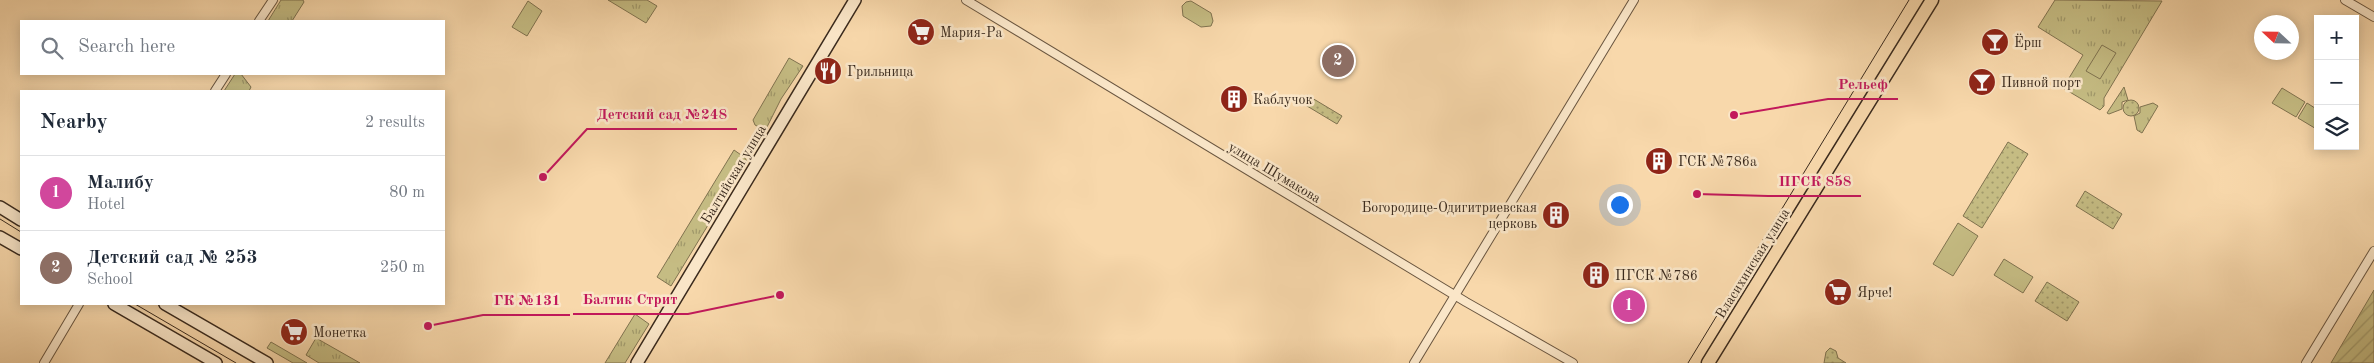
<!DOCTYPE html>
<html lang="en">
<head>
<meta charset="utf-8">
<style>
	:root { --surface:#fff; --page:#f6f6f7; --text:#1f2937; --muted:#747a83; --line:#e0e1e3; --accent:#2563eb }
	body { margin:0; font-family:"Old Standard TT",serif; background:var(--page); color:var(--text) }
	.controls { position:absolute; right:15px; top:15px; display:grid; overflow:hidden; border-radius:0px; box-shadow:0 2px 12px #0003 }
	.controls button { width:45px; height:45px; display:grid; place-items:center; padding:0; border:0; border-bottom:1px solid var(--line); background:var(--surface); color:var(--text); font:25px sans-serif }
	.compass { position:absolute; left:2254px; top:15px; width:45px; height:45px; border-radius:50%; background:var(--surface); box-shadow:0 2px 12px #0003; rotate:292deg }
	.you { position:absolute; left:1619px; top:204px; width:18px; height:18px; margin:-12px; border:4px solid #fff; border-radius:50%; background:#1a73e8; box-shadow:0 0 0 8px #1a73e833 }
	.badge { display:grid; place-items:center; width:32px; height:32px; border-radius:50%; background:var(--accent); color:#fff; font-size:16px; font-weight:700 }
	.pin { position:absolute; translate:-50% -50%; border:2px solid #fff; box-shadow:0 1px 5px #0006 }
	.list { margin:0; padding:0; list-style:none }
	h2 { display:flex; justify-content:space-between; align-items:center; height:65px; margin:0; padding:0 20px; font-size:21px }
	h2 small { font-size:16px; font-weight:400; color:var(--muted) }
	.list li { display:grid; grid-template-columns:32px 1fr auto; gap:15px; align-items:center; box-sizing:border-box; height:75px; padding:0 20px; border-top:1px solid var(--line) }
	.list b { display:block; font-size:19px; white-space:nowrap }
	.list p { margin:0; font-size:16px; white-space:nowrap; color:var(--muted) }
	.list em { font-size:16px; font-style:normal; color:var(--muted) }
	.icon { flex:none; width:28px; height:28px; fill:none; stroke:currentColor; stroke-width:2; stroke-linecap:round; stroke-linejoin:round }
	.map { position:relative; flex:none; width:2374px; height:363px; overflow:hidden }
	.search { position:absolute; background:var(--surface); box-shadow:0 2px 12px #0003; left:20px; top:20px; width:425px; height:55px; display:flex; align-items:center; gap:12px; box-sizing:border-box; padding:0 18px; border-radius:0px; color:var(--muted); font-size:19px }
	.panel { position:absolute; background:var(--surface); box-shadow:0 2px 12px #0003; left:20px; top:90px; width:425px; height:215px; border-radius:0px }
	.map>svg:first-child { display:block }
</style>
</head>
<body>
<div class="map">
<svg width="2374" height="363" viewBox="0 0 2374 363">
	<defs>
		<pattern id="grass-tufts" width="24" height="20" patternUnits="userSpaceOnUse" patternTransform="scale(1.25)"><rect width="24" height="20" fill="#c5bc83"/><path d="M3 7l-1-3M5 7V3M7 7l1-3M15 17l-1-3M17 17v-4M19 17l1-3" fill="none" stroke="#a1996b"/></pattern>
		<pattern id="park-dots" width="8" height="8" patternUnits="userSpaceOnUse" patternTransform="scale(1.25)"><rect width="8" height="8" fill="#c5bc83"/><path d="M2 2h.1M6 6h.1" fill="none" stroke="#a1996b" stroke-width="1.8" stroke-linecap="round"/></pattern>
		<pattern id="garden-furrows" width="10" height="10" patternUnits="userSpaceOnUse" patternTransform="scale(1.25)"><rect width="10" height="10" fill="#c5bc83"/><path d="M-1 1l2-2M0 10L10 0M9 11l2-2" fill="none" stroke="#a1996b"/></pattern>
	</defs>
	<rect width="100%" height="100%" fill="#f8d8ab"/>
	<filter id="stains"><feTurbulence type="fractalNoise" baseFrequency=".004" numOctaves="4"/><feColorMatrix values="0 0 0 0 .2 0 0 0 0 .09 0 0 0 0 .02 0 0 0 .5 -.17"/></filter>
	<radialGradient id="worn" r=".72"><stop offset=".6" stop-color="#630" stop-opacity="0"/><stop offset="1" stop-color="#630" stop-opacity=".3"/></radialGradient>
	<g fill="url(#grass-tufts)" stroke="#807350">
		<path d="M281,0h22l1,2 -12,19h-24z"/>
		<path d="M608,0h39l10,6 -11,17z"/>
		<path d="M2055,0l107,1 -58,97v8l-4,4 -37,-22 20,-33 -45,-28z"/>
		<path d="M789,58l14,8 -22,33 -14,28 -6,1 -6,-3 -2,-5z"/>
		<path d="M235,74h6l10,13 -2,4h-25z"/>
		<path d="M2124,87l4,13 -6,2v7l-13,5 -2,-1z"/>
		<path d="M2153,103l5,3 -16,27 -5,-3 -3,-14 6,-3v-6z"/>
		<path d="M734,150l10,7 3,4 -76,125 -14,-9z"/>
		<path d="M635,314l14,10 -24,39h-20z"/>
		<path d="M316,338l44,25h-41l-13,-8z"/>
		<path d="M271,342l36,21h-14l-26,-15z"/>
	</g>
	<g fill="url(#park-dots)" stroke="#807350">
		<path d="M1307,95l35,21 -5,8 -35,-21z"/>
		<circle cx="2131" cy="108" r="8"/>
		<path d="M2008,142l20,12 -46,74 -19,-12z"/>
		<path d="M2085,191l37,23 -9,15 -37,-23z"/>
		<path d="M2047,282l32,20 -12,19 -32,-20z"/>
		<path d="M1830,348l6,3 2,7 8,5h-22l2,-11z"/>
	</g>
	<path fill="url(#garden-furrows)" stroke="#807350" d="M2374,290v73h-43z"/>
	<g fill="#c5bc83" stroke="#807350">
		<path d="M528,1l14,10 -15,25 -15,-9z"/>
		<path d="M1191,1l20,12 2,8 -2,5 -10,1 -18,-11 -1,-10 4,-4z"/>
		<path d="M2102,45l14,8 -16,26 -14,-8z"/>
		<path d="M2282,88l23,14 -9,15 -24,-14z"/>
		<path d="M2307,103l11,7v20l-20,-12z"/>
		<path d="M1958,223l20,13 -25,40 -20,-12z"/>
		<path d="M2004,259l29,18 -10,16 -29,-18z"/>
	</g>
	<g fill="none" stroke-linecap="round" stroke-linejoin="round">
		<g stroke="#6a5640" stroke-width="10">
			<g id="minor">
				<path d="M966,0l500,302 107,61"/>
				<path d="M2345,0l29,17"/>
				<path d="M259,21l14,-21"/>
				<path d="M215,91l11,-17"/>
				<path d="M44,363l35,-59"/>
				<path d="M1414,363l220,-363"/>
				<path d="M2306,363l68,-112"/>
			</g>
		</g>
		<g stroke="#3a2a1d" stroke-width="14">
			<g id="secondary">
				<path d="M0,207l21,13"/>
				<path d="M0,237l21,12"/>
				<path d="M114,304l102,59"/>
				<path d="M165,304l102,59"/>
				<path d="M637,363l218,-363"/>
			</g>
		</g>
		<g stroke="#3a2a1d" stroke-width="15">
			<path id="trunk" d="M1708,363l224,-363"/>
		</g>
		<use href="#minor" stroke="#fae6c8" stroke-width="8"/>
		<use href="#secondary" stroke="#fae6c8" stroke-width="11"/>
		<use href="#trunk" stroke="#f8d8ab" stroke-width="12"/>
		<g stroke="#3a2a1d" stroke-width="1">
			<path d="M0,219l21,13"/>
			<path d="M135,304l101,59"/>
			<path d="M1688,363l221,-363"/>
		</g>
	</g>
	<defs>
		<g id="supermarket-disc" transform="scale(1.4375)"><circle r="9.5" fill="#8f2418" stroke="#fae6c8"/><path d="M-6-5.5h2.5l.6 2H6L4.5 2H-2.5L-4.4-4H-6ZM-1.5 3.2a1.3 1.3 0 1 0 .1 0ZM3 3.2a1.3 1.3 0 1 0 .1 0Z" fill="#fff"/></g>
		<g id="bar-disc" transform="scale(1.4375)"><circle r="9.5" fill="#8f2418" stroke="#fae6c8"/><path d="M-6-5H6L.8 .8V4.5H3.5V6h-7V4.5H-.8V.8Z" fill="#fff"/></g>
		<g id="restaurant-disc" transform="scale(1.4375)"><circle r="9.5" fill="#8f2418" stroke="#fae6c8"/><path d="M-5-6h1v4h1v-4h1v4h1v-4h1v5L-1.5 .5V6h-2V.5L-5-1ZM5-6V6H3V1.5H1.5Q1.5-4 5-6Z" fill="#fff"/></g>
		<g id="building-disc" transform="scale(1.4375)"><circle r="9.5" fill="#8f2418" stroke="#fae6c8"/><path d="M-4-6H4V6H1V3H-1V6H-4ZM-2.5-4.3h1.7v1.8h-1.7ZM.8-4.3h1.7v1.8H.8ZM-2.5-1h1.7V.8h-1.7ZM.8-1h1.7V.8H.8Z" fill="#fff"/></g>
	</defs>
	<g fill-rule="evenodd">
		<use href="#supermarket-disc" x="921" y="32"/>
		<use href="#bar-disc" x="1995" y="42"/>
		<use href="#restaurant-disc" x="828" y="71"/>
		<use href="#bar-disc" x="1982" y="82"/>
		<use href="#building-disc" x="1234" y="99"/>
		<use href="#building-disc" x="1659" y="161"/>
		<use href="#building-disc" x="1556" y="215"/>
		<use href="#building-disc" x="1596" y="275"/>
		<use href="#supermarket-disc" x="1838" y="292"/>
		<use href="#supermarket-disc" x="294" y="332"/>
	</g>
	<g text-anchor="middle" stroke-width="5" stroke-linejoin="round" paint-order="stroke">
		<g font-size="14" fill="#3a2a1d" stroke="#fae6c8" text-anchor="start">
			<text x="940" y="37">Мария-Ра</text>
			<text x="2014" y="47">Ёрш</text>
			<text x="847" y="76">Грильница</text>
			<text x="2001" y="87">Пивной порт</text>
			<text x="1253" y="104">Каблучок</text>
			<text x="1678" y="166">ГСК №786а</text>
			<text x="1537" y="212" text-anchor="end">Богородице-Одигитриевская<tspan x="1537" dy="16">церковь</tspan></text>
			<text x="1615" y="280">ПГСК №786</text>
			<text x="1857" y="297">Ярче!</text>
			<text x="313" y="337">Монетка</text>
		</g>
		<g font-size="14" fill="#3a2a1d" stroke="#fae6c8">
			<text transform="translate(1275 172) rotate(31)" y="5">улица Шумакова</text>
			<text transform="translate(733 174) rotate(-59)" y="5">Балтийская улица</text>
			<text transform="translate(1752 263) rotate(-58)" y="5">Власихинская улица</text>
		</g>
	</g>
	<path fill="none" stroke="#c2185b" stroke-width="2" d="M1734 115L1828 99H1898M543 177L587 129H737M1697 194L1768 196H1861M780 295L688 314H573M428 326L483 315H570"/>
	<g fill="#c2185b" stroke="#fae6c8" stroke-width="2">
		<circle cx="1734" cy="115" r="5"/>
		<circle cx="543" cy="177" r="5"/>
		<circle cx="1697" cy="194" r="5"/>
		<circle cx="780" cy="295" r="5"/>
		<circle cx="428" cy="326" r="5"/>
	</g>
	<g font-size="15" text-anchor="middle" font-weight="bold" fill="#c2185b" stroke="#fae6c8" stroke-width="5" stroke-linejoin="round" paint-order="stroke">
		<text x="1863" y="89">Рельеф</text>
		<text x="662" y="119">Детский сад №248</text>
		<text x="1815" y="186">ПГСК 858</text>
		<text x="630" y="304">Балтик Стрит</text>
		<text x="527" y="305">ГК №131</text>
	</g>
	<rect width="100%" height="100%" filter="url(#stains)"/>
	<rect width="100%" height="100%" fill="url(#worn)"/>
</svg>
<div class="controls">
<button>+</button>
<button>−</button>
<button><svg class="icon" aria-label="layers" viewBox="0 0 24 24"><path d="M12 4l9 5-9 5-9-5zM3 14l9 5 9-5"/></svg></button>
</div>
<svg class="compass" viewBox="-18 -18 36 36"><path d="M0-13l5 13h-10z" fill="#e53935"/><path d="M0 13l5-13h-10z" fill="#747a83"/></svg>
<div class="you"></div>
<div class="pin badge" style="left:1629px;top:306px;background:#d1479c">1</div>
<div class="pin badge" style="left:1338px;top:61px;background:#8d6e63">2</div>
<div class="search"><svg class="icon" aria-label="search" viewBox="0 0 24 24"><circle cx="10" cy="10" r="6"/><path d="M15 15l6 6"/></svg>Search here</div>
<section class="panel">
<h2>Nearby<small>2 results</small></h2>
<ul class="list">
<li><span class="badge" style="background:#d1479c">1</span><div><b>Малибу</b><p>Hotel</p></div><em>80 m</em></li>
<li><span class="badge" style="background:#8d6e63">2</span><div><b>Детский сад № 253</b><p>School</p></div><em>250 m</em></li>
</ul>
</section>
</div>
</body>
</html>
